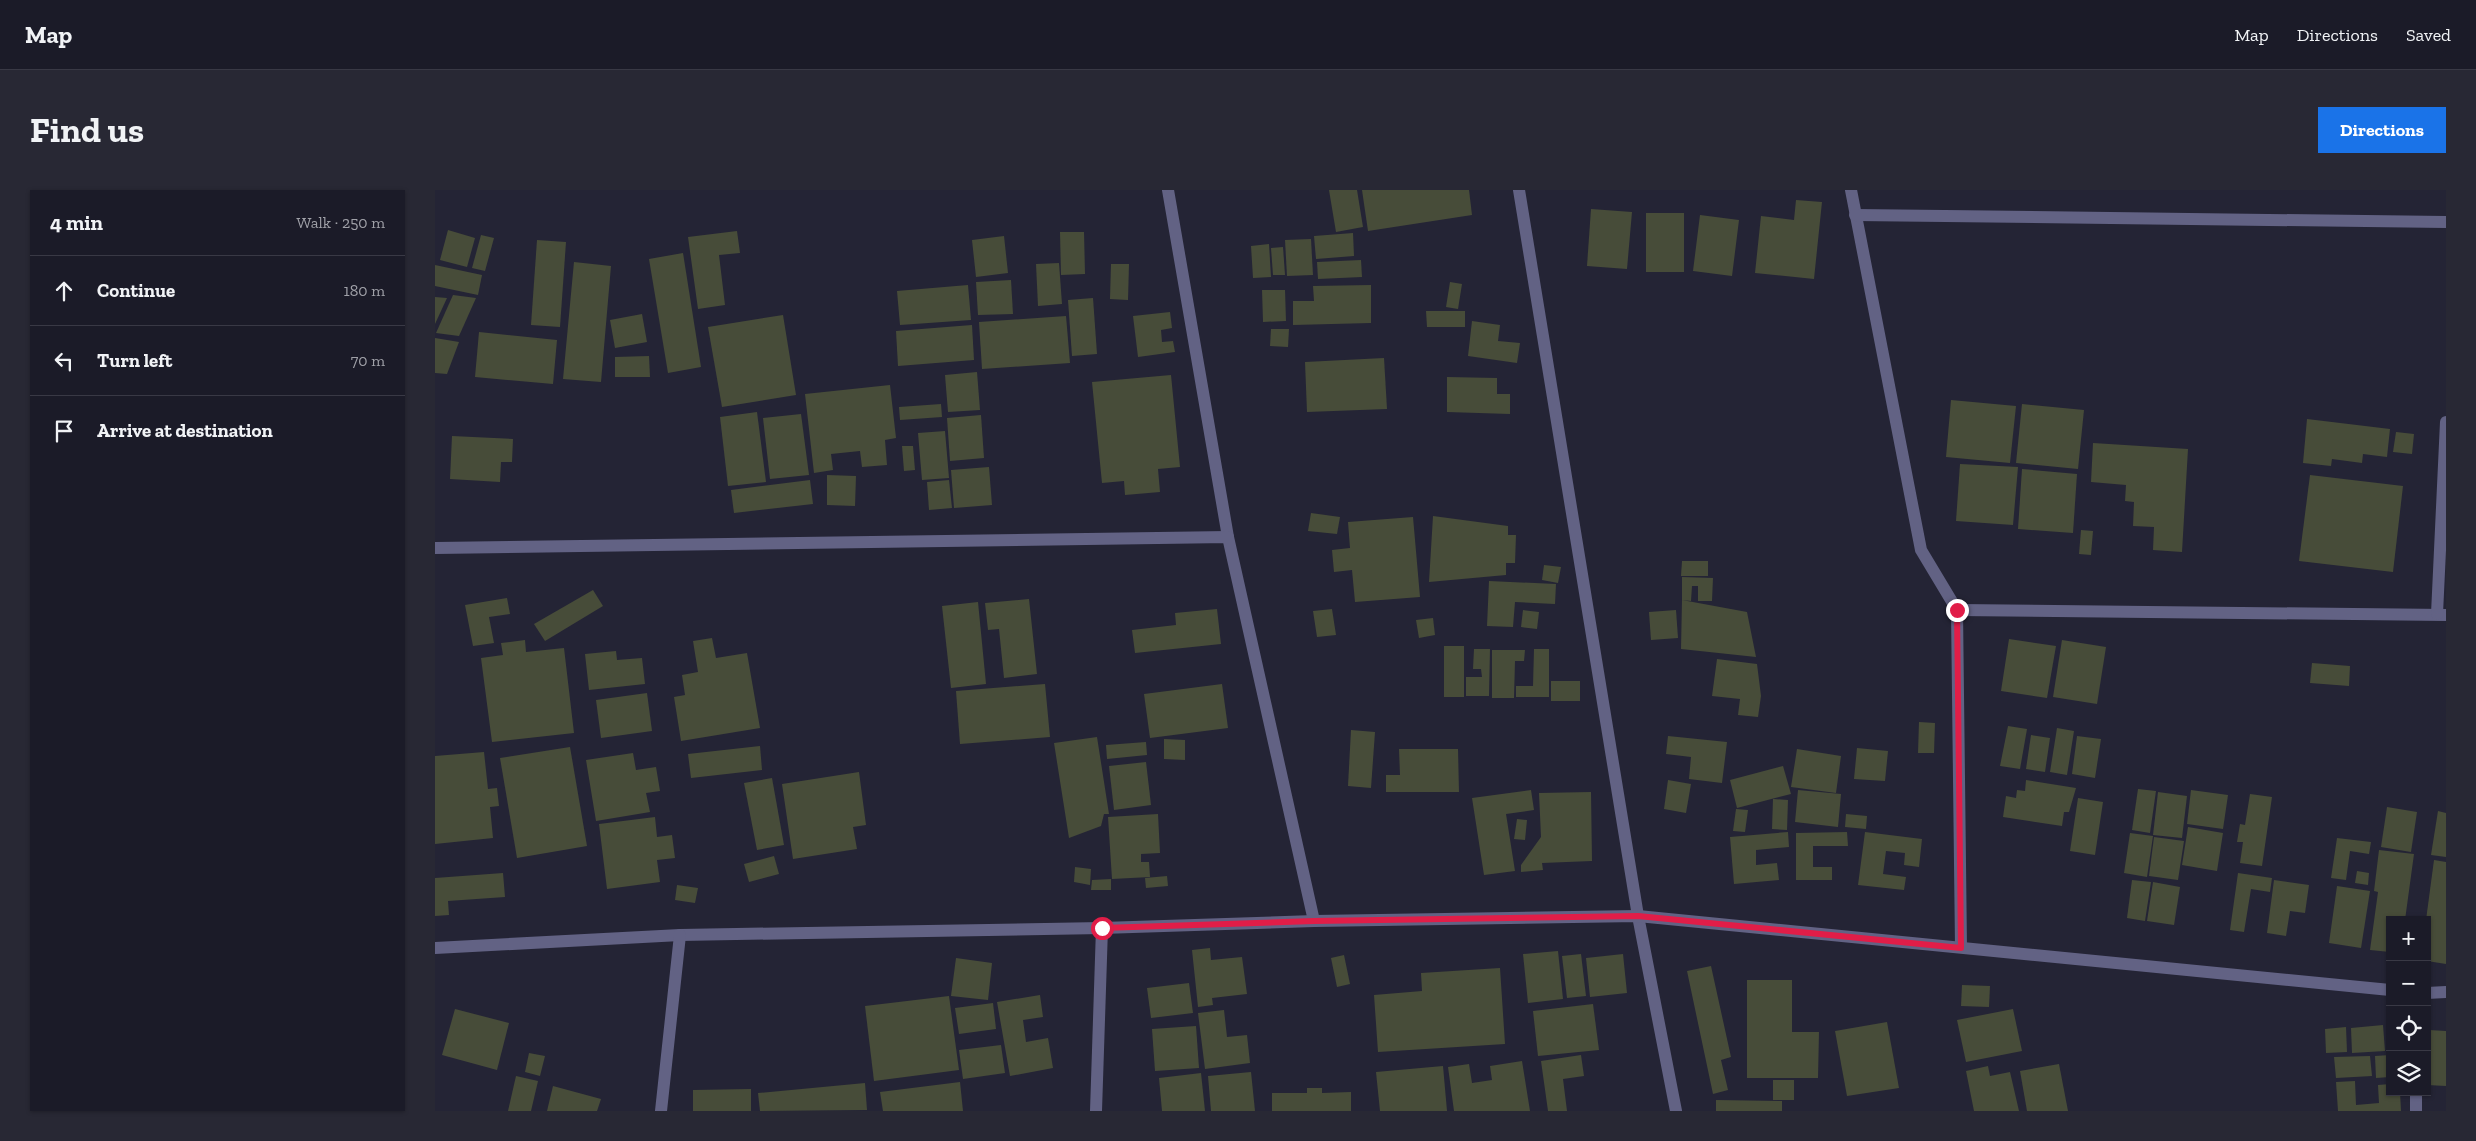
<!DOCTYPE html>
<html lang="en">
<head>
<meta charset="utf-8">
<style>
	:root { --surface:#1b1b28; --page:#282834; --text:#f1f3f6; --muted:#a0a1a8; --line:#393945; --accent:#1a73e8 }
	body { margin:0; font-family:"Zilla Slab",serif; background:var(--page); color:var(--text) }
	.controls { position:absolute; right:15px; bottom:15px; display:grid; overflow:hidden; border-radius:0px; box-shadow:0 1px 4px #0004 }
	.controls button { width:45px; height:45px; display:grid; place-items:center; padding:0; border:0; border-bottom:1px solid var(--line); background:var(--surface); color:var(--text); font:25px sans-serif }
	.stop { position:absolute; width:15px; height:15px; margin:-11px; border:4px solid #e11d48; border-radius:50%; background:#fff }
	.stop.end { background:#e11d48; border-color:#fff; box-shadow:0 1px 5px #0008 }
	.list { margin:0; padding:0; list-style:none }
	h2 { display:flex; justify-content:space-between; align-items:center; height:65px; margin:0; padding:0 20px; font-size:21px }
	h2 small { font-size:16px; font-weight:400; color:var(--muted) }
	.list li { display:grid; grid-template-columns:32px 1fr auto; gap:15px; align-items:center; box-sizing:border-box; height:70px; padding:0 20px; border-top:1px solid var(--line) }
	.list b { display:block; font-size:19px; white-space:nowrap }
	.list em { font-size:16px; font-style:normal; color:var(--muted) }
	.icon { flex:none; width:28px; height:28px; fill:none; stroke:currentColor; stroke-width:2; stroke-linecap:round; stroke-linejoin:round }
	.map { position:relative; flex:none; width:2011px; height:921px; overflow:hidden; border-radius:0px }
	header { display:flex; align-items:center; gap:30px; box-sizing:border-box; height:70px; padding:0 25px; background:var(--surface); border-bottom:1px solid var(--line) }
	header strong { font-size:24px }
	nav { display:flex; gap:28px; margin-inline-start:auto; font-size:18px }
	.intro { display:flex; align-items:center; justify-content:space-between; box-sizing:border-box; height:120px; padding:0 30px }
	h1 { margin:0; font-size:35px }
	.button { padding:12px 22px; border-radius:0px; background:var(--accent); color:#fff; font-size:18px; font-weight:700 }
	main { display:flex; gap:30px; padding:0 30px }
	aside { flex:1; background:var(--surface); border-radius:0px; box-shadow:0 1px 4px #0004 }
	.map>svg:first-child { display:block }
</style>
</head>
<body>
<header>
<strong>Map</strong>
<nav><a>Map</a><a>Directions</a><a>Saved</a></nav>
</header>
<div class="intro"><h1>Find us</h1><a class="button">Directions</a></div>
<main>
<aside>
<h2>4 min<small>Walk · 250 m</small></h2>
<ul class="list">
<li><svg class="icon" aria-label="ahead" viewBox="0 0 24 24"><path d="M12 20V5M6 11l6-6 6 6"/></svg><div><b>Continue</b></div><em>180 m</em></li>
<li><svg class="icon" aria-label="left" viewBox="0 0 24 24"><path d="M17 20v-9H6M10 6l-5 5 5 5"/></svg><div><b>Turn left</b></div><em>70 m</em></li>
<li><svg class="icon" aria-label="arrive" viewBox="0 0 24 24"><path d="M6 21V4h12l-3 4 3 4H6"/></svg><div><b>Arrive at destination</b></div></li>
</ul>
</aside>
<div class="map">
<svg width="2011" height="921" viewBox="0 0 2011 921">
	<rect width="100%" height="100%" fill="#242435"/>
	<g fill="#474c39">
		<path d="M894,0h28l6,37 -27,5z"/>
		<path d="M927,0h107l3,25 -104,16z"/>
		<path d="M1361,10l26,2 -8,77 -59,-6 6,-57 33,4z"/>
		<path d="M1156,19l41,3 -5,57 -40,-3z"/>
		<rect x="1211" y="23" width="38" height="59"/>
		<path d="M1265,25l39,5 -7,56 -39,-5z"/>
		<path d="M13,40l27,8 -8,29 -27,-7z"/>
		<path d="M302,41l3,22 -21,2 6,50 -27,4 -10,-72z"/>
		<path d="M625,42h24l1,42 -24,1z"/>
		<path d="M918,43l1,23 -38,3 -2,-23z"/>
		<path d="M46,45l13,3 -9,33 -13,-3z"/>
		<path d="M569,46l4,37 -32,4 -4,-37z"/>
		<path d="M876,49l2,36 -26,1 -2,-36z"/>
		<path d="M102,50l29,2 -6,85 -29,-2z"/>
		<path d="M834,54l2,33 -18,1 -2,-32z"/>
		<path d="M848,57l2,28h-12l-2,-27z"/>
		<path d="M248,63l18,114 -33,6 -19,-114z"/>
		<path d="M926,70l1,17 -44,2 -1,-17z"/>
		<path d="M139,72l37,4 -10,116 -38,-3z"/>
		<path d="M624,73l3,41 -24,2 -2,-42z"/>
		<path d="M676,74h18l-1,36 -18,-1z"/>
		<path d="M0,75l47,10 -4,20 -43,-9z"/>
		<path d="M576,90l2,34 -35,1 -2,-33z"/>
		<path d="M1015,92l12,2 -4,25 -12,-2z"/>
		<path d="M533,95l3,35 -71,5 -3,-34z"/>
		<path d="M936,95v38l-78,2v-24h21l-1,-15z"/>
		<path d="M827,100h23l1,31 -23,1z"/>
		<path d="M18,105l23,3 -17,38 -23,-3z"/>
		<path d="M0,107l12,1 -12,26z"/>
		<path d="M658,108l4,56 -25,2 -4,-56z"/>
		<path d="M991,121h39v16h-38z"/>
		<path d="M735,122l2,16 -11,2 1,12 11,-1 2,11 -37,5 -5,-41z"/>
		<path d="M207,124l5,28 -32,6 -5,-28z"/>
		<path d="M348,125l13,80 -74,12 -14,-80z"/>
		<path d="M631,126l4,47 -88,6 -3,-47z"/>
		<path d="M1037,131l28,4 -2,16 22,2 -3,20 -49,-7z"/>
		<path d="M537,135l2,35 -76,6 -2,-35z"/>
		<path d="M836,139h18l-1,18 -18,-1z"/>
		<path d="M44,142l78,8 -4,44 -78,-7z"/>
		<path d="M0,148l24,4 -12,32 -12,-1z"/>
		<path d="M214,166l1,21h-35v-20z"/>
		<path d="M949,168l3,51 -80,3 -2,-50z"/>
		<path d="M542,182l3,38 -32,2 -3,-37z"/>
		<path d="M736,185l9,92 -22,2 2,23 -35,3 -1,-14 -22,2 -10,-101z"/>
		<path d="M1012,187l50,1v16h13v20l-63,-2z"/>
		<path d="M455,195l6,53 -11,2 2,25 -25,2 -2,-16 -29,3 2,16 -19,3 -9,-79z"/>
		<path d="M1516,210l65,6 -6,57 -64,-6z"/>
		<path d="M506,214l1,13 -42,3 -1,-13z"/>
		<path d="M1587,214l62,6 -6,59 -62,-6z"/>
		<path d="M322,222l9,70 -38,4 -8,-69z"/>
		<path d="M366,224l8,61 -39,4 -7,-61z"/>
		<path d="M546,225l3,43 -34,3 -3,-43z"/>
		<path d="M1872,229l83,10 -3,28 -24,-3 -1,9 -30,-4 -1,7 -28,-3z"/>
		<path d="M510,241l4,47 -27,2 -4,-47z"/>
		<path d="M1961,242l18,2 -2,20 -19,-2z"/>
		<path d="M17,246l61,3 -1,23h-11l-1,20 -50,-3z"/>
		<path d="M1658,253l95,6 -6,103 -29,-2 1,-23 -21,-1 1,-24 -9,-1 1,-16 -35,-3z"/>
		<path d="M467,256h11l2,24 -11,1z"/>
		<path d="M1525,274l58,3 -5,58 -57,-4z"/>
		<path d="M554,277l3,38 -38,3 -3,-38z"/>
		<path d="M1587,279l55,5 -4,59 -55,-4z"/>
		<path d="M392,285l29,1 -1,30 -28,-1z"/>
		<path d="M1875,285l93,11 -10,86 -94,-11z"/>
		<path d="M375,290l3,24 -79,9 -3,-23z"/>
		<path d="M514,290l3,28 -23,2 -2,-28z"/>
		<path d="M876,323l29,4 -3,17 -29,-3z"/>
		<path d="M998,326l75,10v9h8l-1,28h-9v12l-77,7z"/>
		<path d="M978,327l7,80 -65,5 -3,-32 -18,2 -2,-22 18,-2 -2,-26z"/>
		<path d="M1646,340l12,1 -2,24 -12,-1z"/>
		<path d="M1247,371h26v15h-27z"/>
		<path d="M1109,375l17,2 -3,16 -16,-3z"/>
		<path d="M1247,387l31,1 -1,23h-14v-15h-6l-1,15 -9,-1 65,12 9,45 -75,-8 1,-49z"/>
		<path d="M1054,391l67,3 -1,20 -40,-2 -2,25 -26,-1z"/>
		<path d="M158,400l10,16 -58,35 -11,-17z"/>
		<path d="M72,408l3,16 -21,3 5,26 -21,3 -8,-41z"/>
		<path d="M594,409l8,75 -33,4 -5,-49 -11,1 -3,-27z"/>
		<path d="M543,412l8,82 -35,4 -9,-82z"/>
		<path d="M782,419l4,35 -86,9 -3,-23 44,-5 -1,-12z"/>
		<path d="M897,419l4,26 -19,2 -4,-26z"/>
		<path d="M1088,420l16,2 -2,17 -16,-2z"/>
		<path d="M1241,420l2,28 -27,2 -2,-28z"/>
		<path d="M998,428l2,17 -16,3 -3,-18z"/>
		<path d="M277,448l4,20 31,-5 13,75 -79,13 -7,-44 11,-2 -3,-20 16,-3 -5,-31z"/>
		<path d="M1574,449l47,7 -9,52 -46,-7z"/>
		<path d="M90,450l1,12 38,-4 10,85 -82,9 -11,-84 22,-3 -2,-12z"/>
		<path d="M1627,450l44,7 -9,57 -44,-7z"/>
		<rect x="1009" y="456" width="20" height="51"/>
		<path d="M1039,459h16l-1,47h-23v-19h16l-1,-8h-8z"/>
		<path d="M1099,459h15v48h-33v-11h17z"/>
		<path d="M1057,460h33l-1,11h-9l-1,37h-22z"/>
		<path d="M181,461l1,9 25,-2 3,26 -56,6 -4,-36z"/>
		<path d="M1282,469l40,5 4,32 -3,21 -20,-2 2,-16 -28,-3z"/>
		<path d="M1877,473l38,3 -1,20 -39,-3z"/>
		<rect x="1116" y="491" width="29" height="20"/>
		<path d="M610,494l5,53 -90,7 -4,-53z"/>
		<path d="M787,494l6,44 -78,10 -6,-44z"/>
		<path d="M212,503l5,38 -51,7 -5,-38z"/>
		<path d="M1484,532l16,1 -1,30h-16z"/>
		<path d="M1573,536l19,3 -7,40 -20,-3z"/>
		<path d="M1622,538l17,3 -7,44 -17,-3z"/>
		<path d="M916,540l24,2 -4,56 -23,-2z"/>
		<path d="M1596,545l19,3 -5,34 -19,-3z"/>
		<path d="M1233,546l59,6 -5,41 -33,-4 2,-22 -25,-3z"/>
		<path d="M1642,546l24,3 -6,39 -23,-4z"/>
		<path d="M662,547l12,77h-5l-3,12 -32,12 -15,-95z"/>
		<path d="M729,549l21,1v20l-21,-1z"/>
		<path d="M711,552l1,13 -40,4 -1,-14z"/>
		<path d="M325,556l2,24 -71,8 -3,-24z"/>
		<path d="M135,557l17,99 -70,12 -17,-100z"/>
		<path d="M1422,558l31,3 -3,30 -31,-2z"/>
		<path d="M964,559h59l1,43h-73v-17h14z"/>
		<path d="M1362,559l44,7 -5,37 -45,-6z"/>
		<path d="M49,562l4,37 9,-1 2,18 -9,1 3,31 -58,6v-88z"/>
		<path d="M198,563l3,17 20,-3 4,24 -14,2 4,19 -54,9 -10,-61z"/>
		<path d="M711,572l5,43 -37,5 -5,-44z"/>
		<path d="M1348,576l8,28 -54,14 -7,-28z"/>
		<path d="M424,582l7,53 -13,2 4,22 -64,10 -11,-75z"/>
		<path d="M337,588l12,67 -27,5 -13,-67z"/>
		<path d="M1233,590l23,4 -5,29 -22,-4z"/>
		<path d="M1591,590l50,8 -7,24h-5l-2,14 -59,-9 3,-21 10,2 1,-8 8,1z"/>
		<path d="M1703,599l18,2 -6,42 -18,-3z"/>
		<path d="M1096,600l3,20 -28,4 9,57 -31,4 -12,-77z"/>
		<path d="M1363,600l43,4 -3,33 -43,-5z"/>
		<path d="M1756,600l37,5 -5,34 -36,-5z"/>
		<path d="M1156,602l1,69 -50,2 1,7 -22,2v-7l20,-28 -2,-44z"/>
		<path d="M1723,602l29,4 -5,42 -29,-3z"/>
		<path d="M1815,604l22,3 -10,69 -22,-3 3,-21h-6l3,-18 5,1z"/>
		<path d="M1643,608l25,4 -8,53 -25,-4z"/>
		<path d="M1338,609l15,1 -1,30 -15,-1z"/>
		<path d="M1952,617l30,5 -6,40 -30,-5z"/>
		<path d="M1301,619l12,1 -3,22 -12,-1z"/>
		<path d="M2003,621l8,2v44l-15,-2z"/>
		<path d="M723,624l2,39 -19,1v8h8l1,15 -38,2 -4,-62z"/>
		<path d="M1411,624l21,2 -1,13 -21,-2z"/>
		<path d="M220,627l2,20 15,-2 3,23 -18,2 3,22 -53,7 -8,-65z"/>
		<path d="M1082,629l10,1 -2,20 -11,-1z"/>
		<path d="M1753,637l35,6 -6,38 -35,-6z"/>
		<path d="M1353,642l1,15 -33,3v15l21,-2 2,17 -45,4 -4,-47z"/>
		<path d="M1412,642l1,14h-35v21h19v13h-36v-47z"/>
		<path d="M1430,642l57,7 -3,28 -15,-2 1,-12 -19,-2 -3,23 23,3 -2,13 -46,-5z"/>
		<path d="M1695,643l23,3 -6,41 -23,-4z"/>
		<path d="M1719,647l30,4 -6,39 -29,-4z"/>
		<path d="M1902,648l34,4 -2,12 -19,-3 -4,29 -15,-2z"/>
		<path d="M1944,660l35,4 -9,66h-15v32l-20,-2 8,-58 -4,-1z"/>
		<path d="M339,666l5,18 -30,8 -5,-18z"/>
		<path d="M1999,670l12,2v102l-19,-3 -1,-41z"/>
		<path d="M640,677l16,2 -1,16 -16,-3z"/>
		<path d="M1922,681l12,2 -1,12 -13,-2z"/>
		<path d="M68,683l2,24 -57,4 1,14 -14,1v-38z"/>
		<path d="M1803,683l34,5 -2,14 -19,-3 -7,43 -14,-2z"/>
		<path d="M732,686l1,10 -22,2 -1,-10z"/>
		<path d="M676,689v11h-20l1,-10z"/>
		<path d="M1697,690l19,2 -6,39 -18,-3z"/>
		<path d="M1839,690l35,5 -4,28 -15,-2 -4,25 -19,-3z"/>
		<path d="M1718,692l27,5 -6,38 -27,-4z"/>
		<path d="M242,695l21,3 -3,15 -20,-3z"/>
		<path d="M1902,696l33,5 -9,57 -32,-5z"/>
		<path d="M775,758l1,12 31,-3 5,37 -35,4 1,7 -15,2 -6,-57z"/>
		<path d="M1123,761l5,48 -35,4 -5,-49z"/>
		<path d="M1146,764l5,42 -19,2 -5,-42z"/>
		<path d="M1188,764l4,39 -37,4 -4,-39z"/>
		<path d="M909,765l6,29 -13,3 -6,-29z"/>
		<path d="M521,768l36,5 -4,37 -37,-4z"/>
		<path d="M1276,776l20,91 -10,3 7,30 -15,4 -26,-123z"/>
		<path d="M1065,778l5,76 -127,8 -4,-57 48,-4 -1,-18z"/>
		<path d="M1312,790h45v52h27l-1,46h-71z"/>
		<path d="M754,793l4,30 -42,5 -4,-30z"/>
		<path d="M1527,795l28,1 -1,21 -28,-1z"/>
		<path d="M605,805l3,22 -20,3 3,22 22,-4 5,30 -43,8 -13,-74z"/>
		<path d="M514,806l10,74 -85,11 -9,-75z"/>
		<path d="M558,813l3,26 -37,5 -4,-26z"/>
		<path d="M1158,814l6,46 -61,6 -5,-45z"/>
		<path d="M20,819l54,14 -12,47 -55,-15z"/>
		<path d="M1578,819l9,42 -56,11 -9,-42z"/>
		<path d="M789,820l3,27 20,-2 3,28 -45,6 -7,-56z"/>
		<path d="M1452,832l12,66 -52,8 -12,-65z"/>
		<path d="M1948,835l2,26 -33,2 -1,-25z"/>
		<path d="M761,836l3,42 -44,3 -3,-42z"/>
		<path d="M1911,837l1,25 -21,1 -1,-24z"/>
		<path d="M1994,840l17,1v55l-19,-1z"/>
		<path d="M566,855l4,28 -42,6 -4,-29z"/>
		<path d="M94,863l16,3 -5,20 -15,-4z"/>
		<path d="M1146,865l3,21 -21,3 4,32h-19l-7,-50z"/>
		<path d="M1955,865v22l-14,1 -1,-22z"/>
		<path d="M1935,866l2,20 -36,2 -2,-21z"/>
		<path d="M1087,871l8,50h-76l-6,-44 21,-3 3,19 20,-3 -2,-14z"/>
		<path d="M1624,874l9,47h-41l-7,-40z"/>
		<path d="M1008,876l4,45h-67l-4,-39z"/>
		<path d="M1553,876l2,10 20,-4 9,39h-45l-8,-40z"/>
		<path d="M816,882l4,39h-44l-3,-35z"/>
		<path d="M766,883l4,38h-43l-3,-33z"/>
		<path d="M81,886l22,5 -7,30h-23z"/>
		<rect x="1338" y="890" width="21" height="20"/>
		<path d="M1920,891l1,24 23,-2 -1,-18 12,-1v8h10l1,19h-63l-2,-29z"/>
		<path d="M525,892l3,29h-80l-3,-19z"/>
		<path d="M430,893l2,27 -107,1 -2,-18z"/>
		<path d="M118,896l48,13 -4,12h-50z"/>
		<path d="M872,898h15v5l29,-1v19h-79v-18h35z"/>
		<path d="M316,899v22h-58v-21z"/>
		<path d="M1281,910l66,1v10h-66z"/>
	</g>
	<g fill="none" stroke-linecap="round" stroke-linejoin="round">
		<g stroke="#626284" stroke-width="12">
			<path d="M733,0l60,347"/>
			<path d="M1084,0l119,726 38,195"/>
			<path d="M1416,0l70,360 36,60 4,337"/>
			<path d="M1420,25l591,7"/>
			<path d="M0,358l793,-11 86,384"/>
			<path d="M1522,420l489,5"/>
			<path d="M2002,424l9,-192"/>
			<path d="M0,758l245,-13 422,-7 212,-7 324,-5 752,74"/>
			<path d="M1992,803l19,-1"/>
			<path d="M1981,902v19"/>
			<path d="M226,921l19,-176"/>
			<path d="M661,921l6,-183"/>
		</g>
	</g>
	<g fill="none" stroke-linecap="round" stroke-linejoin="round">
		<path stroke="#e11d48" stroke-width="6" d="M667,738l212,-7 324,-5 323,32 -4,-338"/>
	</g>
</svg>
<div class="controls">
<button>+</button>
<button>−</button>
<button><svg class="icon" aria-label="locate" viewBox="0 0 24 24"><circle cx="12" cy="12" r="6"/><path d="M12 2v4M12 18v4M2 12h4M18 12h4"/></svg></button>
<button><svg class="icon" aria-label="layers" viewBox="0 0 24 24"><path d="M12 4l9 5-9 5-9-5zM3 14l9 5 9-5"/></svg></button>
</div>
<div class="stop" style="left:667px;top:738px"></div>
<div class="stop end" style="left:1522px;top:420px"></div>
</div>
</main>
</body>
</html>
